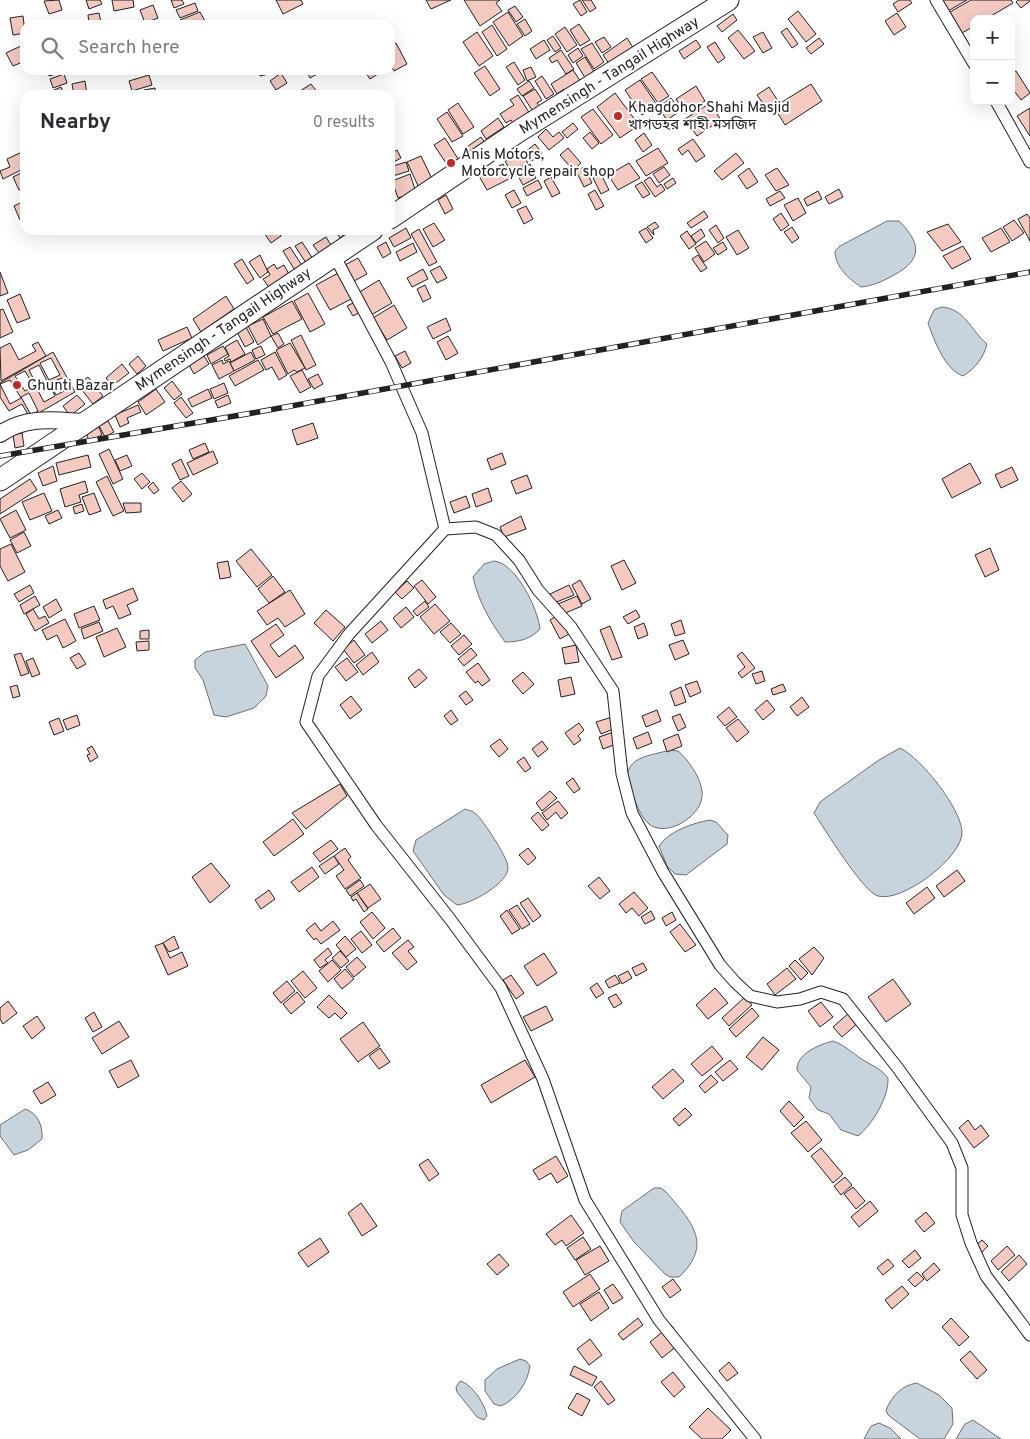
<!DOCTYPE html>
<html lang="en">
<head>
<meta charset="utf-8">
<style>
	:root { --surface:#fff; --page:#f7f7f7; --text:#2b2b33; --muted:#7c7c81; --line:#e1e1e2 }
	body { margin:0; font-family:Overpass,"Noto Sans Bengali",sans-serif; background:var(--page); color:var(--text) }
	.controls { position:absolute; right:15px; top:15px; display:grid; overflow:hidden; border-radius:10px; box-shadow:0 5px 20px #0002 }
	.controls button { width:45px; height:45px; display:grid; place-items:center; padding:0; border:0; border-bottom:1px solid var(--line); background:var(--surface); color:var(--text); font:25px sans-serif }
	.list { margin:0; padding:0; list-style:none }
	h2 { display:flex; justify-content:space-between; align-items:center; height:65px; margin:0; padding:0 20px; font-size:21px }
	h2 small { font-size:16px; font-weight:400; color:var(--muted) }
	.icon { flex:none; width:28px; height:28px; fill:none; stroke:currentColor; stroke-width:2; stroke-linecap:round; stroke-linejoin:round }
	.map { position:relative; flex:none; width:1030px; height:1439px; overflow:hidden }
	.search { position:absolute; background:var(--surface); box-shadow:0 5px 20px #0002; left:20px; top:20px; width:375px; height:55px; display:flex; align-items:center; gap:12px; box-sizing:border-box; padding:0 18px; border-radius:15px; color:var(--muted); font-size:19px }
	.panel { position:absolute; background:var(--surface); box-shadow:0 5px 20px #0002; left:20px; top:90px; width:375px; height:145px; border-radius:15px }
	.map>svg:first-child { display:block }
</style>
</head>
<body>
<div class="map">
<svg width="1030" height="1439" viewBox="0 0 1030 1439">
	<rect width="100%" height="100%" fill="#fff"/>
	<g fill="#c7d3dd" stroke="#6f6f6f">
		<path d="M887,221h12c23,23 23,39 -5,54 -11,6 -21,11 -33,12 -12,-8 -26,-20 -26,-36l5,-5z"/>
		<path d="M941,307c24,1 30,24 46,37 -3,13 -12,25 -24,32 -18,-6 -29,-36 -35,-53l6,-13z"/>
		<path d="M494,561c22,2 44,48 46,68 -9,10 -21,13 -35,13 -15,-21 -26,-39 -32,-65l11,-13z"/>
		<path d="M245,644l23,42 -2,10 -12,12 -28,9 -12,-2 -11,-35 -8,-12v-8l10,-8z"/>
		<path d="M900,748c21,10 60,59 62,83 2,26 -60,72 -84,65 -15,-4 -54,-68 -64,-83l6,-11 59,-42z"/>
		<path d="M669,750l9,1c11,9 26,31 24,46 -2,20 -36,41 -53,27 -11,-9 -18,-34 -22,-48 3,-21 25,-20 42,-26z"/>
		<path d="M465,809c3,1 8,2 11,5 7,6 32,44 32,53 1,16 -37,37 -51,38l-13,-10 -31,-44 3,-11z"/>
		<path d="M710,820l6,2 12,13 -1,9 -41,31 -11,-1 -8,-8 -8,-20c10,-15 34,-23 51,-26z"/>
		<path d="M833,1041c12,4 19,12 30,19 10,6 17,8 25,18 1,19 -16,47 -30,58l-17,-6 -12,-16 -11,-4 -9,-12 2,-11 -14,-17c-1,-16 23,-26 36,-29z"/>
		<path d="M25,1109c13,4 18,17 17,30l-14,11 -14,5 -14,-19v-11z"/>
		<path d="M654,1188h7l5,4c25,29 48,52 13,85h-9l-5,-3 -31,-32 -14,-20 2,-11z"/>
		<path d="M520,1359l6,2 4,5c-2,16 -14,34 -29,40l-7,-2 -9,-13v-11l12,-11z"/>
		<path d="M460,1381c12,3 25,23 27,35l-3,4 -7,-3 -20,-25 -1,-5z"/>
		<path d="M917,1383l22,12 13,13 1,16 -9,15h-24l-32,-24 -2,-5c6,-14 16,-25 31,-27z"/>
		<path d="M973,1420l3,2 25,17h-45l9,-15z"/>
		<path d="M879,1423l11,5 11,11h-37l7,-13z"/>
	</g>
	<g fill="#f3c9c0" stroke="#222" fill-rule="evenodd">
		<path d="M59,0l3,10 -13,4 -5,-13z"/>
		<path d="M86,0h14l2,4 -13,5z"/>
		<path d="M112,0h21l1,7 -20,4z"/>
		<path d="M171,0h11l2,4 -10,4z"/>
		<path d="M276,0h25l2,4 -20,10z"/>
		<path d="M426,0h25l-20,9z"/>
		<path d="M464,0h36l-4,3 6,8 -22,15z"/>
		<path d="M580,0l7,12 -6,4 -8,-12z"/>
		<path d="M582,0h9l5,8 -6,4z"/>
		<path d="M899,0h11l2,3 -14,9 -5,-8z"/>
		<path d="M942,0h25l-19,11z"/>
		<path d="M971,0h40l2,3 -27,16h-12v7l-12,7 -12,-21z"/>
		<path d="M1018,0h12v1l-9,7 -5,-6z"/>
		<path d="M195,3l3,8 -18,7 -4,-8z"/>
		<path d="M153,5l5,13 -13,5 -5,-13z"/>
		<path d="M515,6l8,11 -7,5 -8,-12z"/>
		<path d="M798,11l18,23 -10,8 -18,-23z"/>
		<path d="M200,12l5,9 -9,4h-14l-2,-5z"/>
		<path d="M508,12l15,24 -14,10 -16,-24z"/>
		<path d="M99,13l2,9 -12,2 -1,-9z"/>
		<path d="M897,13l9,14 -12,8 -9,-14z"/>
		<path d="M733,14l4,6 -15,12 -5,-6z"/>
		<path d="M23,16l2,17 -12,2 -3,-17z"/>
		<path d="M525,19l7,12 -7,5 -8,-12z"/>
		<path d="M579,24l11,16 -10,6 -10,-16z"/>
		<path d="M492,25l15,24 -10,7 -15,-24z"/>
		<path d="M565,27l12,18 -10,7 -12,-18z"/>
		<path d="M787,28l11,16 -6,4 -11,-16z"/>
		<path d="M738,30l17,21 -11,8 -16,-21z"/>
		<path d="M477,32l16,24 -14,10 -16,-24z"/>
		<path d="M763,32l9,16 -9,5 -10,-16z"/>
		<path d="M553,36l8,12 -6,4 -8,-12z"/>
		<path d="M604,37l7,10 -9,6 -7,-11z"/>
		<path d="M627,38l7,11 -24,16 -7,-10z"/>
		<path d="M819,38l5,6 -13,10 -5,-6z"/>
		<path d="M544,40l6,10 -14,9 -6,-10z"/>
		<path d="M696,40l5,7 -17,12 -5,-8z"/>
		<path d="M715,42l10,16 -7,5 -11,-16z"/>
		<path d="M396,43l11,21 -13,7 -4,-8v-16z"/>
		<path d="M592,43l12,19 -10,7 -13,-20z"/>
		<path d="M25,44v17l-12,5 -7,-13z"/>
		<path d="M578,48l5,8 -10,7 -5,-8z"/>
		<path d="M561,50l13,19 -8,5 -9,-14 -5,3 -3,-5z"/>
		<path d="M585,57l11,18 -9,6 -11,-18z"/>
		<path d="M514,62l11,18 -7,5 -12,-18z"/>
		<path d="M485,66l15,23 -10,7 -16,-23z"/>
		<path d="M531,67l5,10 -9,4 -4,-11z"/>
		<path d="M48,70h19v1l-18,5z"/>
		<path d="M259,70h24v1l-23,5z"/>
		<path d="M306,70h11l2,3 -9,5z"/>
		<path d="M364,70h16l1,2 -11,7z"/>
		<path d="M573,70l10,15 -15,9 -4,-5 -7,5 -6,-10z"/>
		<path d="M1016,71l14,22 -9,7 -10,-13v-13z"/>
		<path d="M652,72l17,24 -11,7 -17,-24z"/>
		<path d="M281,73l6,10 -11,7 -6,-9z"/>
		<path d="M64,74l3,9 -14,5 -3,-9z"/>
		<path d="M149,75l3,10 -20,6 -3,-10z"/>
		<path d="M542,76l12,18 -8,5 -11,-18z"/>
		<path d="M640,80l17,25 -15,10 -17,-25z"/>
		<path d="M85,81l2,14h-13l-2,-11z"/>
		<path d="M529,81l5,7 -12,8 -5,-7z"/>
		<path d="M311,84l7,9 -15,2 -3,-4z"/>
		<path d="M811,84l11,17 -37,24 -11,-18z"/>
		<path d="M696,86l9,15 -20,13 -9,-15z"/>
		<path d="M61,87l3,8h-21z"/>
		<path d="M769,87l9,14 -11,8 -10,-14z"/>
		<path d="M155,88l1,7h-11l-1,-5z"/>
		<path d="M535,89l7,11 -5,3 4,6 -7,4 -11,-17z"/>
		<path d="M615,93l24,32 -19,13 -23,-31z"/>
		<path d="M518,95l12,19 -16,11 -3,-5 -5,3 -6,-9 14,-9 -4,-5z"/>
		<path d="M671,98l9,13 -13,9 -9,-13z"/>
		<path d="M458,103l16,24 -11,7 -15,-24z"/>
		<path d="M710,103l11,17 -24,16 -12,-17z"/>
		<path d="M1030,108v28l-13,-20z"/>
		<path d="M593,109l20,26 -12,9 -20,-27z"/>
		<path d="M447,112l16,24 -11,6 -15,-23z"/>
		<path d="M498,118l6,9 -18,12 -5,-8z"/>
		<path d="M573,123l5,6 -11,9 -5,-6z"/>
		<path d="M546,129l7,8 6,-5 5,6 -15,12 -11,-13z"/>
		<path d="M590,132l9,11 -7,6 -9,-11z"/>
		<path d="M644,133l8,12 -9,7 -8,-12z"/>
		<path d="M481,137l7,10 -17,12 -7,-10z"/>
		<path d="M445,138l15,24 -10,7 -16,-24z"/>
		<path d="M693,139l12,17 -9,6 -8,-12 -6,5 -4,-6z"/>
		<path d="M535,144l7,9 -10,8 -7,-9z"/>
		<path d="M568,148l13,15 -8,7 -13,-15z"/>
		<path d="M658,148l10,15 -22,13 -10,-15z"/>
		<path d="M397,150l4,8 -11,6v-10z"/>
		<path d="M24,151l1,17 -22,11 -3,-8 10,-4 -3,-8z"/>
		<path d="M521,152l7,11 -17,9 -6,-11z"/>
		<path d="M736,153l8,10 -22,17 -8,-9z"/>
		<path d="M421,156l13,27 -14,7 -13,-28z"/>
		<path d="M406,162l3,9 -16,5 -3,-9z"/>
		<path d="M629,163l11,15 -22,12 -10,-15z"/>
		<path d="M503,164l8,14 -24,12 -8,-14z"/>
		<path d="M530,164l6,14 -13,7 -7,-13z"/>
		<path d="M584,167l8,16 -8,4 -8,-16z"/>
		<path d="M664,167l6,8 -11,8 -6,-9z"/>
		<path d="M749,168l9,14 -11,7 -9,-13z"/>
		<path d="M777,168l12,17 -13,6 -11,-16z"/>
		<path d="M25,171v16l-6,3 -6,-13z"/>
		<path d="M410,174l6,18 -18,6 -6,-17z"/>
		<path d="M601,174l8,16 -8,4 -8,-16z"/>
		<path d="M551,177l9,16 -8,4 -8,-16z"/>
		<path d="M650,177l7,10 4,-3 4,6 -10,7 -11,-16z"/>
		<path d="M673,178l3,5 -9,6 -3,-5z"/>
		<path d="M538,180l4,8 -15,8 -4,-8z"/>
		<path d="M642,182l8,12 -7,4 -8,-12z"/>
		<path d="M839,189l4,8 -14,7 -4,-7z"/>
		<path d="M514,190l7,13 -9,5 -7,-13z"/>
		<path d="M595,190l9,16 -8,4 -8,-16z"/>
		<path d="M780,191l5,7 -15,8 -4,-7z"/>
		<path d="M818,191l4,8 -15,7 -3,-7z"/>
		<path d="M446,195l7,14 -8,5 -7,-14z"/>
		<path d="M798,198l8,15 -13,8 -9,-16z"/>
		<path d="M22,202l3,16 -5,2 -6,-14z"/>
		<path d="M526,206l7,13 -9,5 -7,-14z"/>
		<path d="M704,211l4,6 -17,11 -4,-5z"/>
		<path d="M781,213l8,12 -8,6 -8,-12z"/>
		<path d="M1027,214l3,4v23l-12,-22z"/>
		<path d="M1014,220l10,13 -12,8 -9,-14z"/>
		<path d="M655,222l4,5 -6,3 1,5 -7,-8z"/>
		<path d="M434,223l11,17 -12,7 -10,-18z"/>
		<path d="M948,224l13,18 -19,9 -15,-19z"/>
		<path d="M716,225l8,13 -6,5 -9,-13z"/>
		<path d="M792,227l7,11 -7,5 -8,-11z"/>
		<path d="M406,228l5,10 -17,9 -5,-9z"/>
		<path d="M646,228l7,10 -7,5 -7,-11z"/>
		<path d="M1001,228l9,14 -19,10 -9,-14z"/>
		<path d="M419,229l18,33 -8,4 -18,-32z"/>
		<path d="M701,229l4,7 -9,7 -5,-7z"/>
		<path d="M269,230h9l3,6 -10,7 -7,-10z"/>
		<path d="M335,230h17l-12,8z"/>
		<path d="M738,230l11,18 -12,7 -11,-18z"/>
		<path d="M687,231l9,13 -7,5 -9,-13z"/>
		<path d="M326,237l5,8 -12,8 -6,-8z"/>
		<path d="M706,241l9,13 -11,8 -9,-14z"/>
		<path d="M302,242l13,20 -7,4 -13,-20z"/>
		<path d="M386,242l5,11 -8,5 -6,-11z"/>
		<path d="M723,242l4,7 -9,6 -5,-7z"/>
		<path d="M413,243l4,9 -17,9 -4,-9z"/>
		<path d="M963,246l8,13 -19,10 -9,-13z"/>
		<path d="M290,247l13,20 -7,5 -13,-21z"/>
		<path d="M260,255l8,17 -8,6 -11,-16z"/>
		<path d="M698,255l9,13 -6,4 -9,-13z"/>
		<path d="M358,258l9,16 -13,7 -9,-16z"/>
		<path d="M242,259l12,20 -7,5 -13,-20z"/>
		<path d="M274,264l3,5 7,-4 6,11 -20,13 -7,-10 7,-4 -3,-6z"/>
		<path d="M440,266l7,12 -10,5 -7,-12z"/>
		<path d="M423,269l5,10 -16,8 -5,-9z"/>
		<path d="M0,272l8,21 -8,3z"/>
		<path d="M340,272l13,26 -23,12 -14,-25z"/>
		<path d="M379,280l13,23 -21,12 -13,-22z"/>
		<path d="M425,285l6,13 -8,4 -6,-13z"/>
		<path d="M308,293l17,31 -15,8 -16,-31z"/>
		<path d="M20,294l10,24 -13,5 -10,-23z"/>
		<path d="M226,296l8,13 -33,23 -8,-13z"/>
		<path d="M292,301l10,18 -29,15 -10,-17z"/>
		<path d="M357,301l5,10 -9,5 -6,-10z"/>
		<path d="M394,305l13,23 -20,12 -14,-22z"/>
		<path d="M3,309l10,23 -13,6v-28z"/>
		<path d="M446,318l5,12 -18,9 -6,-12z"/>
		<path d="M263,319l8,17 -13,9 -10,-19z"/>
		<path d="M187,327l5,11 -29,13 -5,-11z"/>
		<path d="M246,327l8,15 -9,5 -8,-15z"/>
		<path d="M278,333l6,11 -6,4 -7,-12z"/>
		<path d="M301,335l15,30 -10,5 -15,-30z"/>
		<path d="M448,336l10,17 -12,7 -9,-18z"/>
		<path d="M237,340l8,14 -14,8 -1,-3 -5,2 -1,-2 5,-3 -4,-9z"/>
		<path d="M38,342l8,14 -45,25 -1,-33 10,-5 9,17 17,-9 -4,-6z"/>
		<path d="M290,343l15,25 -8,4 -3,-2 -6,4 -12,-24z"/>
		<path d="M223,346l5,8 -17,10 -4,-9z"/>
		<path d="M261,346l4,9 -9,4 -4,-9z"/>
		<path d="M405,351l6,12 -9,5 -7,-12z"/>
		<path d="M53,352l22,40 -45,26 -8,-14 -13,7 -9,-14v-14zM51,358l9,17 -11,5 -9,-17zM39,365l8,16 -10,5 -8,-16zM25,371l9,15 -9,5 -10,-15zM62,378l6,11 -12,6 -6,-12zM10,380l11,18 -11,6 -10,-20zM49,384l6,12 -11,6 -7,-13zM29,393l9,18 -7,4 -10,-18z"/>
		<path d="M251,352l4,8 -21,11 -4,-8z"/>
		<path d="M275,352l12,23 -8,5 -7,-13 -6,3 -5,-10z"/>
		<path d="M138,356l8,10 -9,8 -8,-10z"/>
		<path d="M204,356l5,8 -15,10 -5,-9z"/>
		<path d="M222,360l1,4 6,-3 5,10 -15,8 -7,-14z"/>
		<path d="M258,360l6,10 -29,16 -6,-10z"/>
		<path d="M122,364l7,9 -17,13 -6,-8z"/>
		<path d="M302,370l9,17 -11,6 -10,-17z"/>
		<path d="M318,374l5,10 -9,5 -6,-10z"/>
		<path d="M88,377l15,19 -10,8 -15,-19z"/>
		<path d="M172,381l10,13 -8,6 -10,-12z"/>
		<path d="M224,383l4,10 -14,6 -4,-10z"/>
		<path d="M156,389l9,13 -19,13 -8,-13z"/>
		<path d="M208,389l4,9 -20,9 -4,-8z"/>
		<path d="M77,395l8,9 -15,12 -7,-10z"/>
		<path d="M228,395l3,8 -13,5 -3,-7z"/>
		<path d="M181,397l12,16 -7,5 -12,-15z"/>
		<path d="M138,405l3,7 -14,6 2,5 -9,4 -5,-12z"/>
		<path d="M108,421l6,11 -9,5 -6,-11z"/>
		<path d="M313,423l5,15 -21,7 -5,-15z"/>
		<path d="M99,427l3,8 -13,6 -3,-8z"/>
		<path d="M22,433l2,13 -9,2 -2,-13z"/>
		<path d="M205,443l4,9 -16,7 -4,-9z"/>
		<path d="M109,449l14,30 -10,5 -14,-30z"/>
		<path d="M213,451l5,12 -25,12 -6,-12z"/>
		<path d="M502,453l4,11 -15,6 -4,-11z"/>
		<path d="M88,455l3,12 -32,8 -3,-12z"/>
		<path d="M127,455l5,11 -12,5 -5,-11z"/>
		<path d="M181,459l8,17 -9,4 -8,-16z"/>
		<path d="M970,463l11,20 -29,15 -10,-19z"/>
		<path d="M53,466l4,15 -14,5 -5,-13z"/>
		<path d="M1012,467l6,13 -17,8 -6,-13z"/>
		<path d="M142,473l8,9 -8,7 -8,-10z"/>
		<path d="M527,475l5,13 -16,6 -5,-13z"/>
		<path d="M107,476l17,35 -11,5 -17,-34z"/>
		<path d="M30,479l7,11 -37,24v-15z"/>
		<path d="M85,481l3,11 -9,3 2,7 -16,5 -5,-18z"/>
		<path d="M181,481l11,13 -9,8 -11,-14z"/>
		<path d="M153,482l6,8 -5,4 -6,-7z"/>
		<path d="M488,488l4,13 -16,6 -4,-13z"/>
		<path d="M44,493l8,18 -22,9 -8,-18z"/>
		<path d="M94,493l7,18 -12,4 -7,-18z"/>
		<path d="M466,496l4,11 -16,6 -4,-11z"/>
		<path d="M123,503h18v9l-15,1z"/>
		<path d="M82,504l2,7 -9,3 -2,-7z"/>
		<path d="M16,510l10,20 -16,8 -10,-19z"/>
		<path d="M58,510l4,8 -13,6 -4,-8z"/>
		<path d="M521,516l5,13 -22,8 -4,-10z"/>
		<path d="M24,532l7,14 -14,7 -7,-13z"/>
		<path d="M11,544l14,28 -17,9 -8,-15v-17z"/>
		<path d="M990,548l9,22 -14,7 -10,-22z"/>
		<path d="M251,549l21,26 -15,12 -21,-26z"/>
		<path d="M624,560l12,23 -14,7 -11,-24z"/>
		<path d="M228,561l3,16 -11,2 -3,-16z"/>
		<path d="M273,576l12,16 -16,11 -11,-14z"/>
		<path d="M422,580l14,17 -8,7 -14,-18z"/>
		<path d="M580,580l11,19 -9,5 -10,-19z"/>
		<path d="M407,581l7,7 -12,11 -7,-7z"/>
		<path d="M30,585l4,8 -15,9 -5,-8z"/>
		<path d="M569,585l5,10 -20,8 -4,-9z"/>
		<path d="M133,588l5,12 -11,5 4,9 -12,5 -6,-13 -7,3 -3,-9z"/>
		<path d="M290,590l15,24 -20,13 -7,-9 -11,7 -10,-14z"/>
		<path d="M35,596l5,9 -16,9 -4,-9z"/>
		<path d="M577,596l5,10 -19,8 -5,-10z"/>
		<path d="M56,599l6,11 -13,8 -6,-11z"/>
		<path d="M425,601l4,6 -12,9 -4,-5z"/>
		<path d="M435,604l15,17 -16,13 -14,-17z"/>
		<path d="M94,606l6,14 -21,8 -5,-14z"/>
		<path d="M406,607l8,10 -13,11 -8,-10z"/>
		<path d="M33,609l6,10 6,-3 4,7 -14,8 -9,-17z"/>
		<path d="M326,610l19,17 -12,14 -19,-18z"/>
		<path d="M636,610l4,7 -12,7 -5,-7z"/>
		<path d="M558,615l11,19 -9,5 -10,-19z"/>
		<path d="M65,619l11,22 -13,7 -6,-13 -10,5 -5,-10z"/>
		<path d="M681,620l4,13 -10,3 -4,-12z"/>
		<path d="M381,621l7,9 -16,13 -7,-9z"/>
		<path d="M99,622l4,9 -19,8 -3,-10z"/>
		<path d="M451,623l10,11 -11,9 -10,-11z"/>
		<path d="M644,623l4,12 -10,4 -4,-12z"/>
		<path d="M276,624l8,11 -14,10 9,12 16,-12 9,13 -28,20 -25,-37z"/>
		<path d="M610,626l12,31 -10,3 -12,-30z"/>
		<path d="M117,628l9,19 -22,10 -8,-20z"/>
		<path d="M149,630v9h-9v-8z"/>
		<path d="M464,635l8,9 -13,11 -8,-9z"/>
		<path d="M354,640l11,15 -11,8 -11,-14z"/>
		<path d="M683,640l6,14 -14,6 -6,-15z"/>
		<path d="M149,641v9l-12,1 -1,-9z"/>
		<path d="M576,645l3,17 -14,2 -3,-16z"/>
		<path d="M471,648l6,7 -13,11 -6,-7z"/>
		<path d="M372,652l7,10 -16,13 -7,-10z"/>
		<path d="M742,652l13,16 -13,10 -4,-5 7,-6 -8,-11z"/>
		<path d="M21,653l8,20 -8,3 -7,-21z"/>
		<path d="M79,653l7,11 -9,5 -7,-11z"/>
		<path d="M33,658l7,16 -8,3 -6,-16z"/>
		<path d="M347,658l11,14 -12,9 -11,-14z"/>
		<path d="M478,663l12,17 -8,6 -4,-5 -3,2 -9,-11z"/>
		<path d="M419,669l8,9 -12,10 -7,-10z"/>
		<path d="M762,671l3,10 -9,3 -4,-10z"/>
		<path d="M523,672l11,12 -11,10 -11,-13z"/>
		<path d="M571,677l4,17 -14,3 -3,-17z"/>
		<path d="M697,681l4,11 -11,5 -5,-12z"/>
		<path d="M783,684l3,7 -13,4 -2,-6z"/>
		<path d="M17,685l3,11 -7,2 -3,-11z"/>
		<path d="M681,687l5,15 -11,4 -5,-14z"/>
		<path d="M466,691l7,9 -7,5 -7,-9z"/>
		<path d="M351,696l11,14 -12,9 -10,-14z"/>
		<path d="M802,697l7,10 -12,9 -7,-9z"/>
		<path d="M767,700l8,10 -12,10 -8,-10z"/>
		<path d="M729,707l8,10 -12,9 -8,-9z"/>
		<path d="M451,710l7,10 -7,5 -7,-9z"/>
		<path d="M657,710l4,11 -15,6 -4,-11z"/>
		<path d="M680,714l6,13 -8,4 -6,-14z"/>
		<path d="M77,715l3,10 -13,5 -4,-10z"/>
		<path d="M612,717l4,11 -15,6 -5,-12z"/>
		<path d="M59,718l5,13 -10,4 -5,-13z"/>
		<path d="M738,719l11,13 -12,10 -11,-14z"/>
		<path d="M579,723l5,7 -6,6 3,4 -7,5 -9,-12z"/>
		<path d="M614,732l5,11 -16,6 -4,-12z"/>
		<path d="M648,732l4,11 -15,6 -4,-11z"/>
		<path d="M678,734l4,12 -15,6 -4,-12z"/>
		<path d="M500,739l8,10 -9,8 -9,-11z"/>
		<path d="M542,741l6,8 -10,8 -6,-8z"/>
		<path d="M92,746l6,11 -8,5 -3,-7 3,-1 -3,-5z"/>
		<path d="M524,757l7,11 -6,4 -8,-10z"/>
		<path d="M573,778l7,11 -6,4 -8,-10z"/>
		<path d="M340,784l7,12 -41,33 -14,-16z"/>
		<path d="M550,791l7,7 -15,13 -6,-8z"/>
		<path d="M558,801l10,12 -7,6 -5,-7 -9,8 -5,-7z"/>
		<path d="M538,812l11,13 -7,6 -11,-13z"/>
		<path d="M293,819l11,15 -30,22 -11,-14z"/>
		<path d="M331,840l7,9 -18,13 -7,-9z"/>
		<path d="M345,848l6,9 -3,3 13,18 -16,11 -9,-13 8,-6 -10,-14z"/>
		<path d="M528,848l8,10 -8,7 -9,-10z"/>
		<path d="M334,856l5,8 -14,10 -6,-8z"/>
		<path d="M211,863l19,23 -20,17 -18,-26z"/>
		<path d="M312,867l7,10 -20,15 -8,-10z"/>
		<path d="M957,870l8,11 -21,16 -8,-11z"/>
		<path d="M599,877l11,14 -10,8 -12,-13z"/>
		<path d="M360,880l4,6 -14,10 -4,-6z"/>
		<path d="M370,884l11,15 -13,9 -11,-15z"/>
		<path d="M927,887l8,11 -21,16 -8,-11z"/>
		<path d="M269,890l6,9 -14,10 -6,-9z"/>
		<path d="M634,892l14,16 -9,8 -7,-8 -6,5 -7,-9z"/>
		<path d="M357,893l11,16 -4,3 -8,-13 -3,2 -2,-4z"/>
		<path d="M528,898l13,18 -8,6 -13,-19z"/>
		<path d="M517,905l13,19 -8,5 -13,-19z"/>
		<path d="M507,910l13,19 -8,5 -12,-18z"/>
		<path d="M651,911l4,8 -10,5 -4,-7z"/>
		<path d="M372,912l13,16 -12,11 -13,-17z"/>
		<path d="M672,912l4,8 -10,6 -4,-8z"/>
		<path d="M333,921l7,9 -19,14 -5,-6 -2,2 -8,-10 9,-7 6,8z"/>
		<path d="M680,924l16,21 -11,7 -15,-20z"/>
		<path d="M393,928l8,10 -17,14 -8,-10z"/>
		<path d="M361,931l11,14 -10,8 -11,-14z"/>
		<path d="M174,936l5,12 -10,4 -6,-9z"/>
		<path d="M345,936l11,13 -10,8 -10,-12z"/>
		<path d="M408,940l6,7 -6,4 9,11 -10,8 -15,-17z"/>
		<path d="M163,943l7,15 12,-6 6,14 -20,9 -13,-29z"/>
		<path d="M814,947l10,11 -12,17 -13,-16z"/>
		<path d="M328,948l4,6 -7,6 3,3 -8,5 -6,-8z"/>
		<path d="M340,951l9,10 -8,7 -9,-10z"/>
		<path d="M544,953l13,20 -20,13 -13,-20z"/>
		<path d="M357,957l9,10 -12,10 -8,-10z"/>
		<path d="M332,960l9,10 -13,12 -9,-11z"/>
		<path d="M795,960l13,13 -7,7 -12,-14z"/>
		<path d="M643,963l4,7 -11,6 -4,-8z"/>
		<path d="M787,968l9,11 -21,16 -8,-11z"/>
		<path d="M345,969l9,10 -12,10 -8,-10z"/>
		<path d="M303,971l14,17 -12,10 -14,-17z"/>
		<path d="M628,971l4,7 -10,6 -4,-8z"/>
		<path d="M511,975l13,18 -8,6 -13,-19z"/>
		<path d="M615,975l5,8 -11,5 -4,-7z"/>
		<path d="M893,979l18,25 -25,18 -18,-25z"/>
		<path d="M287,981l8,10 -14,12 -8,-10z"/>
		<path d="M597,983l7,10 -8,5 -6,-10z"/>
		<path d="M715,988l13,15 -20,16 -12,-14z"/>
		<path d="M297,992l8,10 -14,12 -8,-10z"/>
		<path d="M616,994l6,9 -8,5 -6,-10z"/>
		<path d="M329,995l18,18 -6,6 -6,-6 -6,5 -12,-11z"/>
		<path d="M745,997l7,8 -23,21 -7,-8z"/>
		<path d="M8,1001l9,12 -14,11 -3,-5v-11z"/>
		<path d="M821,1002l12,15 -13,10 -12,-16z"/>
		<path d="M546,1006l7,14 -22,11 -8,-14z"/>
		<path d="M752,1008l7,8 -23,21 -7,-8z"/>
		<path d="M94,1012l8,15 -9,5 -8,-14z"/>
		<path d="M850,1012l8,11 -16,14 -9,-10z"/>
		<path d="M37,1016l8,12 -13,11 -9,-13z"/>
		<path d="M119,1021l10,16 -27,17 -10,-16z"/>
		<path d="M363,1022l17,24 -22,16 -18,-23z"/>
		<path d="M763,1037l16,13 -17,20 -16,-13z"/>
		<path d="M712,1046l11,13 -21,17 -11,-12z"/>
		<path d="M380,1048l10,14 -11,7 -10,-13z"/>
		<path d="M131,1060l8,16 -21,12 -9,-17z"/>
		<path d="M525,1060l10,17 -44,26 -10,-18z"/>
		<path d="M730,1060l8,9 -15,12 -8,-9z"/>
		<path d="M673,1069l11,12 -21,18 -11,-12z"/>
		<path d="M711,1075l7,7 -13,11 -6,-7z"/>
		<path d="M48,1082l8,13 -15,9 -8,-13z"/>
		<path d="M789,1101l15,16 -10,10 -14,-16z"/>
		<path d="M685,1108l7,7 -13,11 -6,-7z"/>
		<path d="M968,1120l7,10 6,-5 8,11 -15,12 -15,-20z"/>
		<path d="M806,1121l16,19 -14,12 -17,-19z"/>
		<path d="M821,1148l22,26 -10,9 -22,-27z"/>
		<path d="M556,1156l12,20 -11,7 -6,-10 -12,7 -6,-10z"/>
		<path d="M428,1159l11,15 -10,7 -10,-16z"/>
		<path d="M845,1177l7,8 -11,10 -7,-9z"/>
		<path d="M853,1187l12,14 -9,8 -12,-15z"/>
		<path d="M870,1201l8,10 -19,16 -8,-10z"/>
		<path d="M361,1203l16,23 -15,10 -14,-23z"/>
		<path d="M926,1212l9,11 -11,9 -9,-11z"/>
		<path d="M571,1215l13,18 -18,13 -4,-6 -7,5 -9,-11z"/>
		<path d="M583,1237l8,12 -16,11 -8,-12z"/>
		<path d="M320,1238l9,14 -21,15 -10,-14z"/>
		<path d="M982,1240l6,6 -8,8 -6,-7z"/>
		<path d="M600,1246l9,15 -24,14 -9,-15z"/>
		<path d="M1007,1246l8,9 -17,15 -7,-9z"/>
		<path d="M915,1250l6,8 -12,10 -7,-7z"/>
		<path d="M499,1254l10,11 -12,10 -10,-11z"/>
		<path d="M1019,1255l8,9 -18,17 -8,-9z"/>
		<path d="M888,1259l6,7 -11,9 -6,-7z"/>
		<path d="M934,1263l6,7 -13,11 -5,-7z"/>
		<path d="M917,1272l7,7 -9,8 -7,-7z"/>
		<path d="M590,1274l10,15 -27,18 -10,-15z"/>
		<path d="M673,1279l8,11 -11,8 -8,-11z"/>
		<path d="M613,1284l10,14 -10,6 -9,-14z"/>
		<path d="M902,1286l7,8 -17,15 -7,-9z"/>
		<path d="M599,1292l10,16 -18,13 -11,-17z"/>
		<path d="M638,1318l5,7 -20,15 -5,-6z"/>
		<path d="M951,1318l18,19 -10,9 -17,-19z"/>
		<path d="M671,1325l12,16 -21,17 -12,-16z"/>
		<path d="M590,1339l12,16 -13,10 -12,-16z"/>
		<path d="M970,1351l17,19 -10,9 -17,-19z"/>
		<path d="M729,1362l9,11 -11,8 -8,-10z"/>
		<path d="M574,1366l23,11 -5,9 -22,-11z"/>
		<path d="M673,1372l12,15 -11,10 -13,-15z"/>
		<path d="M601,1381l14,19 -7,5 -14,-18z"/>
		<path d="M577,1393l13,7 -8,16 -14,-8z"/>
		<path d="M708,1408l23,22 -9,9h-20l-13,-12z"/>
	</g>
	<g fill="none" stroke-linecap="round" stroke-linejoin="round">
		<g stroke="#222" stroke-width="13">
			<g id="street">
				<path d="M936,0l38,64"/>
				<path d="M996,101l34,61"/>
				<path d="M334,255l57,107 31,71 23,96 -96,105 -31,42 -12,46 70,103 74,94 51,69 42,91 42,121 74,120 96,119"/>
				<path d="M445,529l31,-2 20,8 23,25 19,30 33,37 42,64 9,83 10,39 31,59 57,93 15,17 15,14 27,6 23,-3 21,-7 22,7 54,68 55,76 10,25v47l9,28 15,33 44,59"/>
			</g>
		</g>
		<g stroke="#222" stroke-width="18">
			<path id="secondary" d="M0,434c26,-18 53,-14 83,-12"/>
		</g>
		<g stroke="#222" stroke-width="23">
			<g id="highway">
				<path d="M390,218l129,-87 209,-131"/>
				<path d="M0,480l372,-250"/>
			</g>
		</g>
		<use href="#street" stroke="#fff" stroke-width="11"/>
		<use href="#secondary" stroke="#fff" stroke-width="16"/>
		<use href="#highway" stroke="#fff" stroke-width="21"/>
		<g stroke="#222" stroke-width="5.5">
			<path id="rail" d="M0,456l258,-44 772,-140"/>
		</g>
		<use href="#rail" stroke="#fff" stroke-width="4" stroke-dasharray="11" stroke-linecap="butt"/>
	</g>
	<g fill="#c62828" stroke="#fff" stroke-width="2">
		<circle cx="618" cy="116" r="5"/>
		<circle cx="451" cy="163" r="5"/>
		<circle cx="17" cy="385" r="5"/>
	</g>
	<g text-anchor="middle" stroke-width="4" stroke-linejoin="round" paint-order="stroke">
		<g font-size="15" fill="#222" stroke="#fff">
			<text transform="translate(609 75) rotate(-32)" y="5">Mymensingh - Tangail Highway</text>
			<text transform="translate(223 329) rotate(-34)" y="5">Mymensingh - Tangail Highway</text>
		</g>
		<g font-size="15" fill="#222" stroke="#fff" text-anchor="start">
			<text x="628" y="112">Khagdohor Shahi Masjid<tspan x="628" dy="17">খাগডহর শাহী মসজিদ</tspan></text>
			<text x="461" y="159">Anis Motors,<tspan x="461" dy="17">Motorcycle repair shop</tspan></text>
			<text x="27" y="390">Ghunti Bazar</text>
		</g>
	</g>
</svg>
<div class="controls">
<button>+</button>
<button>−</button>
</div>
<div class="search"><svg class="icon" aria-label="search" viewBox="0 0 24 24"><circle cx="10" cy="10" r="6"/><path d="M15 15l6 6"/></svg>Search here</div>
<section class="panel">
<h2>Nearby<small>0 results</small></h2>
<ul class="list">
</ul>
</section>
</div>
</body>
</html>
